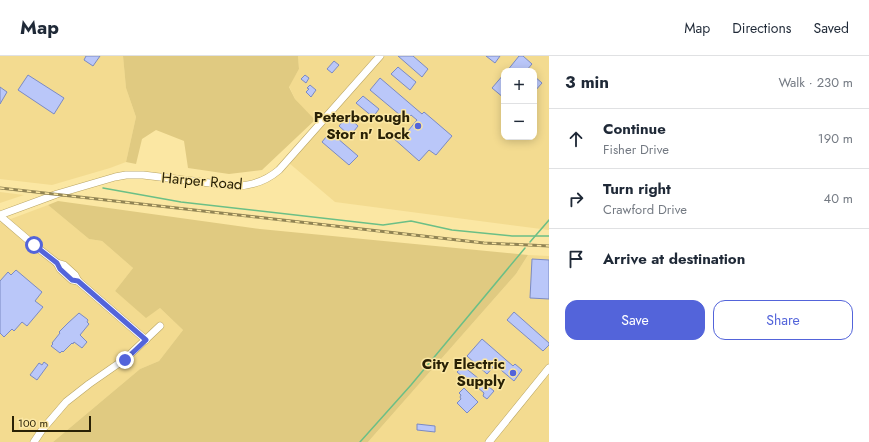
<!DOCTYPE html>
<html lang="en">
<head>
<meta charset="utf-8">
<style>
	:root { --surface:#fff; --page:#f6f6f7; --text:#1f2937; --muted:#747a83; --line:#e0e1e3; --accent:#5364da }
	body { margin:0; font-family:Jost,sans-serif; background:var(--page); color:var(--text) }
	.controls { position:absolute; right:12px; top:12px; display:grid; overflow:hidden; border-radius:8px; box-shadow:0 2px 10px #0003 }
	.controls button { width:36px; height:36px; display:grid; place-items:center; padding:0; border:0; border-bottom:1px solid var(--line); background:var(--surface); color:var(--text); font:20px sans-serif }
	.scale { position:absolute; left:12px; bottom:10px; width:79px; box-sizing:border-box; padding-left:4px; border:2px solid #292106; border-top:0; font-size:11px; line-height:14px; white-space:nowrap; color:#292106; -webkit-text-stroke:3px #fbe7a3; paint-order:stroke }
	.stop { position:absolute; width:12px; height:12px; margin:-9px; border:3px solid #5364da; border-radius:50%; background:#fff }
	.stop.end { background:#5364da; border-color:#fff; box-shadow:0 1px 4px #0008 }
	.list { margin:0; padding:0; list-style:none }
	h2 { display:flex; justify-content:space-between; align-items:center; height:52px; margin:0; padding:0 16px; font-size:17px }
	h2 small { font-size:13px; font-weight:400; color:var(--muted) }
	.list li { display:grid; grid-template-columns:26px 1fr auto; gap:12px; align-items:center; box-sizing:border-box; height:60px; padding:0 16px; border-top:1px solid var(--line) }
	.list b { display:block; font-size:15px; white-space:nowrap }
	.list p { margin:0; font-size:13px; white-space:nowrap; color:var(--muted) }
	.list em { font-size:13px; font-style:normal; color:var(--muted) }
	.actions { display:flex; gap:8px; padding:12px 16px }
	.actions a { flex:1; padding:9px 0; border:1px solid var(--accent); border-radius:12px; text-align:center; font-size:14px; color:var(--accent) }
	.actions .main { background:var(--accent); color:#fff }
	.icon { flex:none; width:22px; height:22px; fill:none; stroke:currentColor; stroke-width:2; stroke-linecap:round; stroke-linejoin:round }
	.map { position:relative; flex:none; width:549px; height:386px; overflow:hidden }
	header { display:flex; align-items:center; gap:24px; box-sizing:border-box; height:56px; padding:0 20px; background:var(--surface); border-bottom:1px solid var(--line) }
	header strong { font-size:19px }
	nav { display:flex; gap:22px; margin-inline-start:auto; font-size:14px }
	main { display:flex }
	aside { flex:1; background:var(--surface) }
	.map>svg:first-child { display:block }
</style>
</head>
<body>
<header>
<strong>Map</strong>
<nav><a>Map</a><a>Directions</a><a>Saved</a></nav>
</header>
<main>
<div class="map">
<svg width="549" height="386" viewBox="0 0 549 386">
	<rect width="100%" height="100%" fill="#fbe7a3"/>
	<g fill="#f3db90" fill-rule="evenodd">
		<path d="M0,0h123l3,32 10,29 -10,45 -16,6 -58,17 -52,-6z"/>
		<path d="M298,0h251v174l-214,-28 -46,-39 31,-36 -25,-28 -6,-13 10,-17zM504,15h30v66h-30z"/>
		<path d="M0,136l24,3 -24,8z"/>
		<path d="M48,149l41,34 13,2 31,27 -18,23 31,26 14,-9 23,22 -24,31 -19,8 -87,73h-53v-219z"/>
		<path d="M528,199l21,1v186h-181l148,-168z"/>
	</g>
	<g fill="#e0ca81">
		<path d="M123,0h175l1,13 -10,18 6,12 20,21 -53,50 -33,4 -41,-6 -4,-27 -28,-11 -14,9 -6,25 -10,-2 10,-45 -10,-29z"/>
		<path d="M58,145l202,28 268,26 -12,19 -148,168h-315l87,-73 19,-8 24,-31 -23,-22 -14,10 -31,-27 18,-23 -31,-27 -13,-2 -41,-34z"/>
	</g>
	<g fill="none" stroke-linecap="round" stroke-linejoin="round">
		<g stroke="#6bbf86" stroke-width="1.5">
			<path d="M103,132l78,14 202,23 28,-4 41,9 60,6h37"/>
			<path d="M530,186l19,-22"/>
			<path d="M360,386l51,-57 114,-137"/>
		</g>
	</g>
	<g fill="#bac7f9" stroke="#7b8ac3">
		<path d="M86,0h14l-7,10 -9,-6z"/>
		<path d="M398,0h15l15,13 -6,8z"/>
		<path d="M486,0h14l-5,7z"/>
		<path d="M519,0h4l9,8 -6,7h-19z"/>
		<path d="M334,5l5,4 -7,8 -5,-4z"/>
		<path d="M398,11l18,15 -6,8 -19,-16z"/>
		<path d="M504,18v24l-12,-10z"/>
		<path d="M28,19l36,23 -10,16 -36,-24z"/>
		<path d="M305,19l4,3 -3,5 -5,-4z"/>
		<path d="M534,20l8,7 -8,9z"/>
		<path d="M380,22l42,36 2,-2 28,24 -16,19 -7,-5 -10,11 -27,-24 4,-5 7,5 14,-17 -6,-5 -5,5 -36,-30z"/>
		<path d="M310,29l6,5 -5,7 -5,-5 3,-3 -2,-1z"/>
		<path d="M0,31l7,5 -7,12z"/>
		<path d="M363,40l16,13 -6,8 -17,-14z"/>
		<path d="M347,60l11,10 -8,10 -11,-10z"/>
		<path d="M330,76l28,24 -9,9 -27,-23z"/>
		<path d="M532,203l17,1v39l-19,-1z"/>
		<path d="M16,214l26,22 -7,9 8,6 -16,19 -5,-4 -8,9 -2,-2 -8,8 -4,-4v-52l8,-9 3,3z"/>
		<path d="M514,256l35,31v2l-6,6 -36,-31z"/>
		<path d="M79,257l8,6 1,1 -1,2 2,2 -9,11 7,7 -5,6 -8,-6 -1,2 -1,-1 -9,9 -1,-1 -2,2 -9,-7 2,-2 -1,-1 8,-10 -1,-1 9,-9z"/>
		<path d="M482,283l31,27 2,-2 7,6 -8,11 -19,-16 -8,9 -20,-18z"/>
		<path d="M44,306l4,3 -11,15 -7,-5 9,-12 3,2z"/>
		<path d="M463,310l31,25 -7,8 -4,-3 1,-3 -14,-12 -1,1 -12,-10z"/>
		<path d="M464,332l14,14 -11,11 -10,-10 4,-4 -1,-2 1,-2 -2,-2z"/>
		<path d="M417,368l18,2v6l-18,-2z"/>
	</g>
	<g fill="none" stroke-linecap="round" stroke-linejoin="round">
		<g stroke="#b9a564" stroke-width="8">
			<g id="minor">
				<path d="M0,159l57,-21 58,-17 11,-2h17l92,11c17,0 31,-5 44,-16l101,-114"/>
				<path d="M0,160l34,29 23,18 3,6 12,11 6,1"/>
				<path d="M57,207l7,2 11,10 3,6 68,59"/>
				<path d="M34,386l8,-12 24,-28 23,-18 36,-25 35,-33"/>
				<path d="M489,386l60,-74"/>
			</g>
		</g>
		<use href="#minor" stroke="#fff" stroke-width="7"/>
		<g stroke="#918454" stroke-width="3">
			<path id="rail" d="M0,132l484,55 65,3"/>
		</g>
		<use href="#rail" stroke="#fbe7a3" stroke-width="1.5" stroke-dasharray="4.5" stroke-linecap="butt"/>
	</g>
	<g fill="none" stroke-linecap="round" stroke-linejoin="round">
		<path stroke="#5364da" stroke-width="5" d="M34,189l23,18 3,6 12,11 6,1 68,59 -21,20"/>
	</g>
	<g fill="#5364da" stroke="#fbe7a3" stroke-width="1.5">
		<circle cx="418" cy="70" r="4"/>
		<circle cx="513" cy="317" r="4"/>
	</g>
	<g text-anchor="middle" stroke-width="3" stroke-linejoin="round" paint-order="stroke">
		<g font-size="15" font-weight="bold" fill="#292106" stroke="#fbe7a3" text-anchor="end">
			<text x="410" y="66">Peterborough<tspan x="410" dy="17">Stor n' Lock</tspan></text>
			<text x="505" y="313">City Electric<tspan x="505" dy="17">Supply</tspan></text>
		</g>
		<g font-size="15" fill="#292106" stroke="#fbe7a3">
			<text transform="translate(202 125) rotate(5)" y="5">Harper Road</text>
		</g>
	</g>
</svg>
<div class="controls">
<button>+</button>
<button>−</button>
</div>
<div class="scale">100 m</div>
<div class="stop" style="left:34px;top:189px"></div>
<div class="stop end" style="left:125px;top:304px"></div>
</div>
<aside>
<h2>3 min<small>Walk · 230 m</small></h2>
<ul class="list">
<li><svg class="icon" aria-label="ahead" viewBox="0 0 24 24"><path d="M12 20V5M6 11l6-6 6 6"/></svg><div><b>Continue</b><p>Fisher Drive</p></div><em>190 m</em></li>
<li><svg class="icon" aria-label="right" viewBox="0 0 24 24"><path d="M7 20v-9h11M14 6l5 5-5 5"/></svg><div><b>Turn right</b><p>Crawford Drive</p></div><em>40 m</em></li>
<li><svg class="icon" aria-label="arrive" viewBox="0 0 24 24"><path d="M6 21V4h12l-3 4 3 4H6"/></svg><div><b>Arrive at destination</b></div></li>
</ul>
<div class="actions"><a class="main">Save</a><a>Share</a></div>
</aside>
</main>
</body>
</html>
